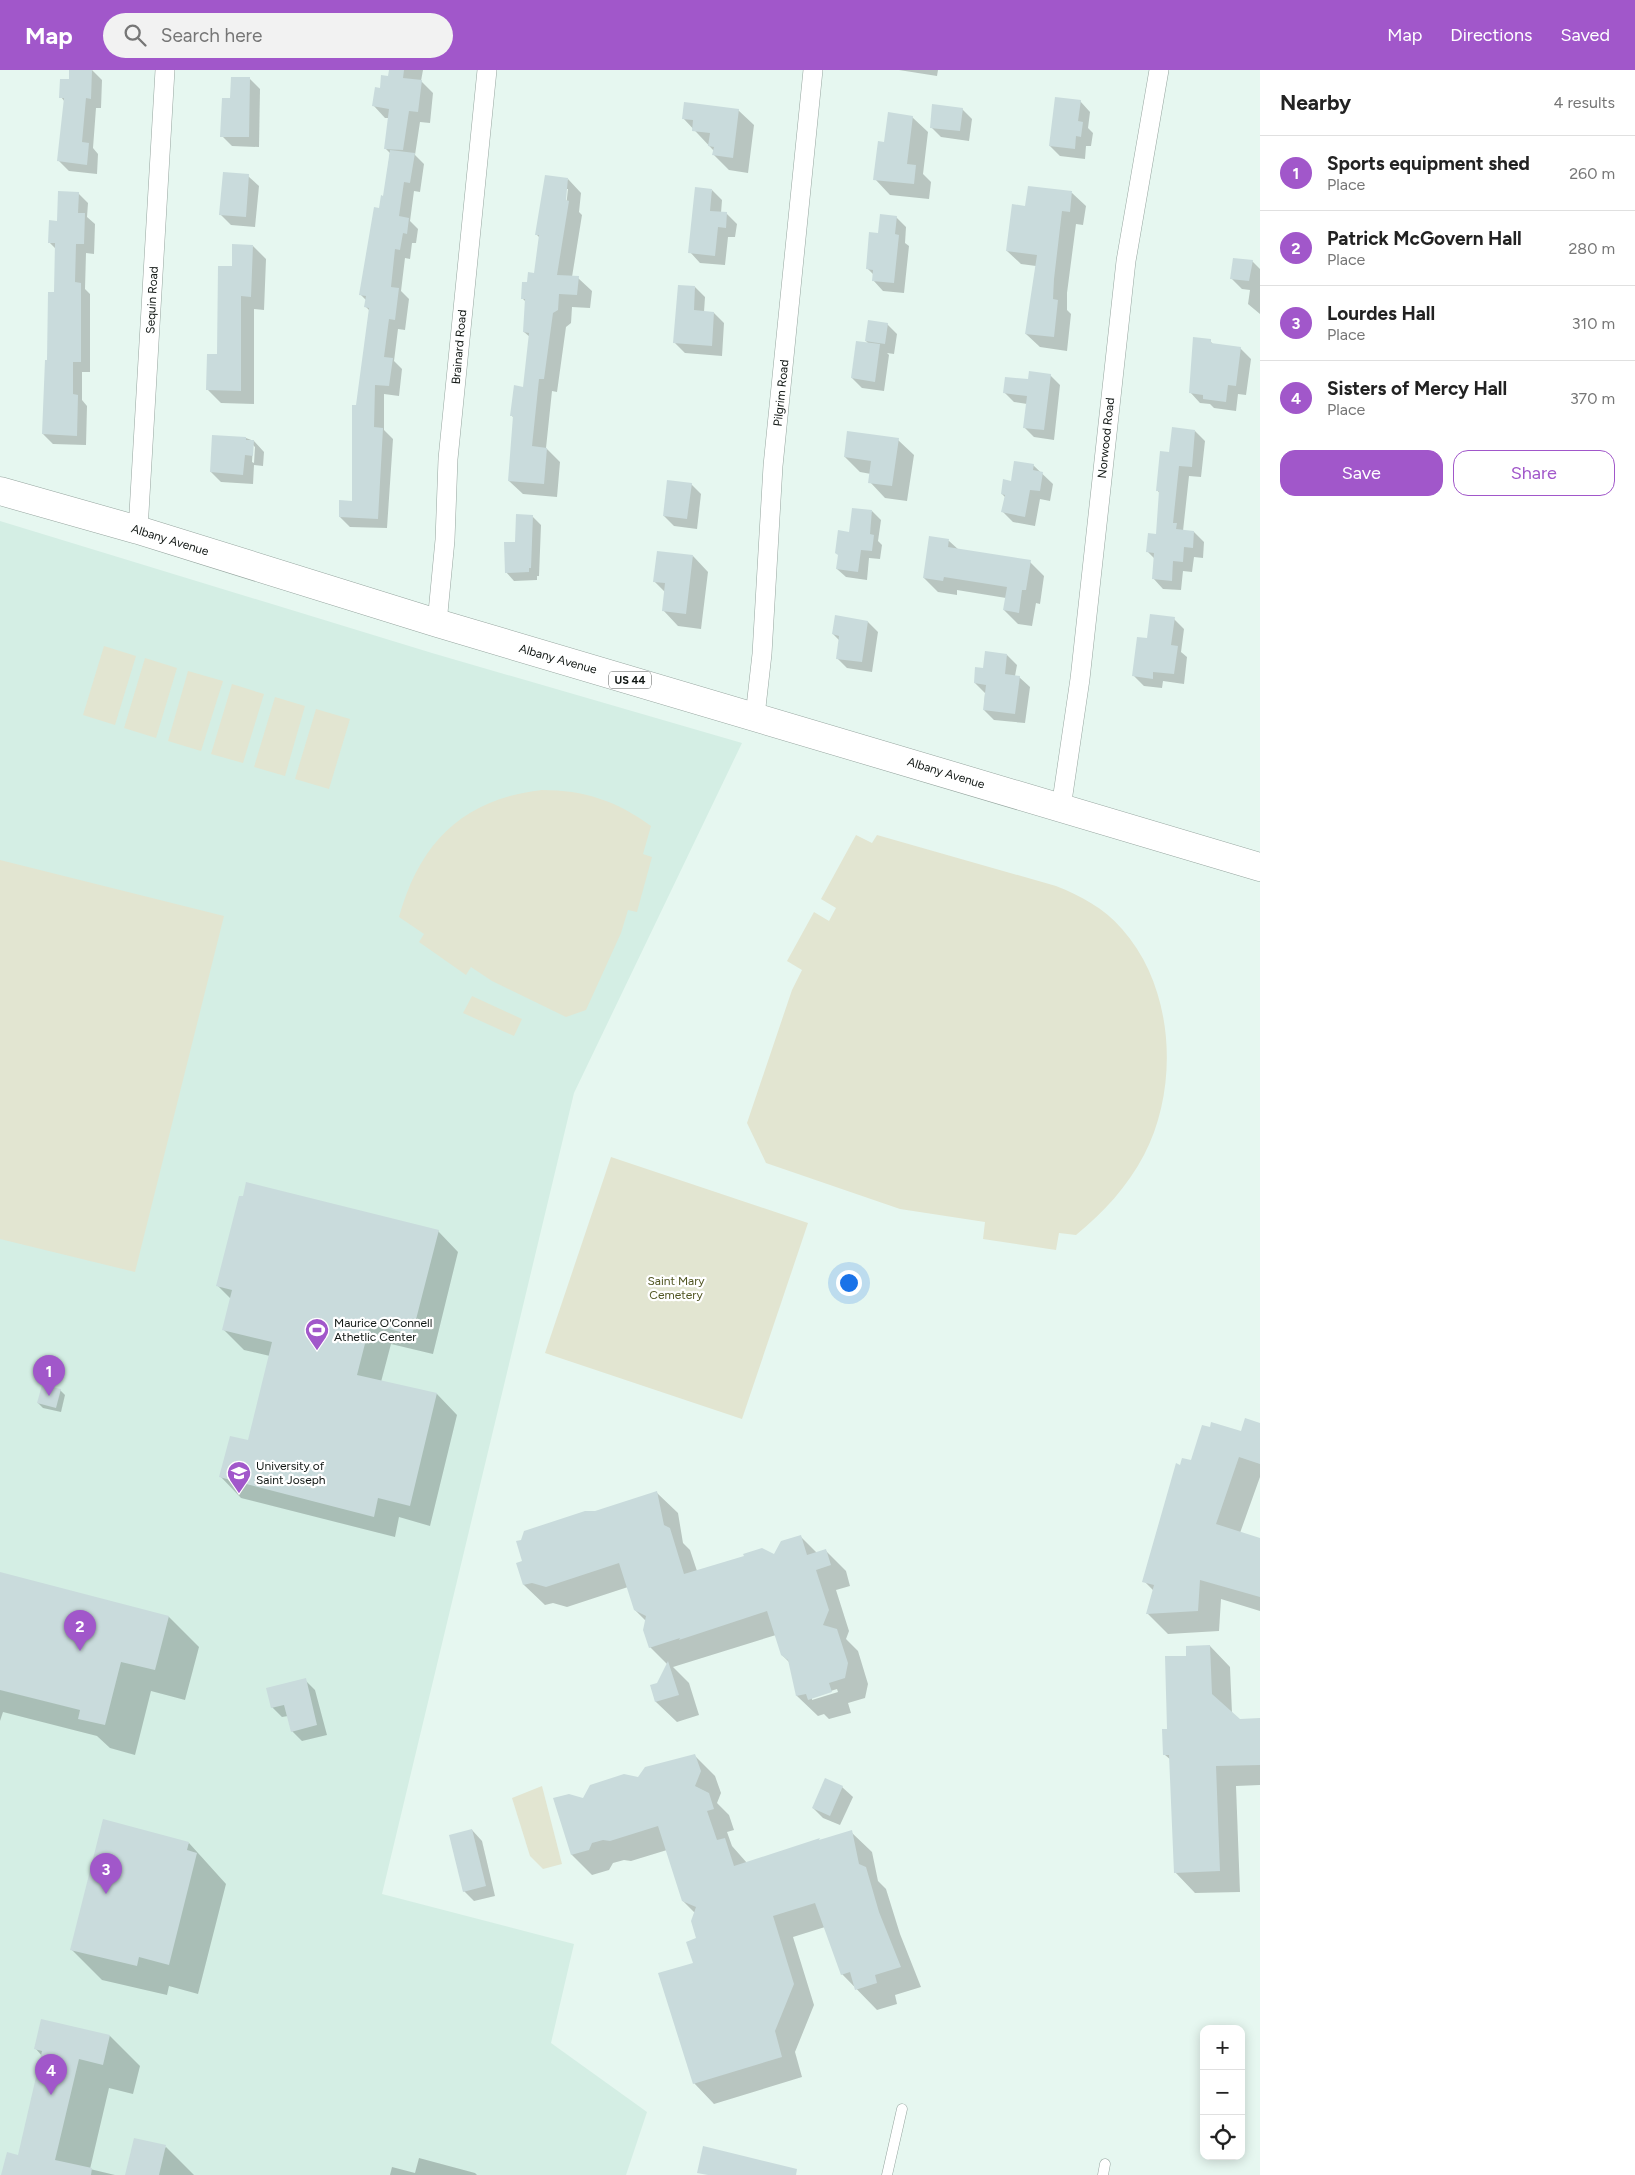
<!DOCTYPE html>
<html lang="en">
<head>
<meta charset="utf-8">
<style>
	:root { --surface:#fff; --page:#f2f2f2; --text:#222; --muted:#767676; --line:#e0e0e0; --accent:#a157ca }
	body { margin:0; font-family:Figtree,sans-serif; background:var(--page); color:var(--text) }
	.controls { position:absolute; right:15px; bottom:15px; display:grid; overflow:hidden; border-radius:10px; box-shadow:0 2px 12px #0003 }
	.controls button { width:45px; height:45px; display:grid; place-items:center; padding:0; border:0; border-bottom:1px solid var(--line); background:var(--surface); color:var(--text); font:25px sans-serif }
	.you { position:absolute; left:848px; top:1212px; width:18px; height:18px; margin:-12px; border:4px solid #fff; border-radius:50%; background:#1a73e8; box-shadow:0 0 0 8px #1a73e833 }
	.badge { display:grid; place-items:center; width:32px; height:32px; border-radius:50%; background:var(--accent); color:#fff; font-size:16px; font-weight:700 }
	.pin { position:absolute; translate:-50% -41px; filter:drop-shadow(0 1px 2px #0008) }
	.pin::after { content:''; position:absolute; top:26px; width:18px; height:15px; background:inherit; clip-path:polygon(0 0,100% 0,50% 100%) }
	.list { margin:0; padding:0; list-style:none }
	h2 { display:flex; justify-content:space-between; align-items:center; height:65px; margin:0; padding:0 20px; font-size:21px }
	h2 small { font-size:16px; font-weight:400; color:var(--muted) }
	.list li { display:grid; grid-template-columns:32px 1fr auto; gap:15px; align-items:center; box-sizing:border-box; height:75px; padding:0 20px; border-top:1px solid var(--line) }
	.list b { display:block; font-size:19px; white-space:nowrap }
	.list p { margin:0; font-size:16px; white-space:nowrap; color:var(--muted) }
	.list em { font-size:16px; font-style:normal; color:var(--muted) }
	.actions { display:flex; gap:10px; padding:15px 20px }
	.actions a { flex:1; padding:11px 0; border:1px solid var(--accent); border-radius:15px; text-align:center; font-size:18px; color:var(--accent) }
	.actions .main { background:var(--accent); color:#fff }
	.icon { flex:none; width:28px; height:28px; fill:none; stroke:currentColor; stroke-width:2; stroke-linecap:round; stroke-linejoin:round }
	.map { position:relative; flex:none; width:1260px; height:2105px; overflow:hidden }
	header { display:flex; align-items:center; gap:30px; box-sizing:border-box; height:70px; padding:0 25px; background:var(--accent); color:#fff }
	header strong { font-size:24px }
	nav { display:flex; gap:28px; margin-inline-start:auto; font-size:18px }
	.search { width:350px; height:45px; background:var(--page); display:flex; align-items:center; gap:12px; box-sizing:border-box; padding:0 18px; border-radius:28px; color:var(--muted); font-size:19px }
	main { display:flex }
	aside { flex:1; background:var(--surface) }
	.map>svg:first-child { display:block }
</style>
</head>
<body>
<header>
<strong>Map</strong>
<div class="search"><svg class="icon" aria-label="search" viewBox="0 0 24 24"><circle cx="10" cy="10" r="6"/><path d="M15 15l6 6"/></svg>Search here</div>
<nav><a>Map</a><a>Directions</a><a>Saved</a></nav>
</header>
<main>
<div class="map">
<svg width="1260" height="2105" viewBox="0 0 1260 2105">
	<rect width="100%" height="100%" fill="#e6f7f0"/>
	<path fill="#d4eee4" d="M0,451l432,132 310,90 -168,350 -192,801 192,50 -23,99 96,69 -21,63h-626z"/>
	<g fill="#e2e5d1">
		<path d="M104,576l32,10 -21,69 -32,-10z"/>
		<path d="M145,588l32,10 -21,70 -32,-10z"/>
		<path d="M188,601l35,10 -22,70 -33,-10z"/>
		<path d="M232,614l32,10 -21,69 -32,-9z"/>
		<path d="M275,627l30,9 -20,70 -31,-9z"/>
		<path d="M316,639l34,10 -21,70 -34,-10z"/>
		<path d="M542,720c42,0 75,11 109,36l-8,28 9,3 -15,55 -9,-2 -7,23 -35,77 -20,7 -74,-36 -21,-14 -5,8 -47,-33 5,-8 -25,-17c21,-75 64,-118 143,-127z"/>
		<path d="M856,765l16,8 5,-8 179,51c25,10 48,22 66,43 52,58 58,157 22,226 -17,32 -40,57 -68,80l-17,-2 -3,17 -73,-11 2,-17 -85,-13 -134,-46 -19,-40 45,-133 10,-20 -15,-9 27,-49 15,9 7,-13 -15,-9z"/>
		<path d="M0,790l224,56 -89,356 -135,-33z"/>
		<path d="M472,926l50,23 -8,17 -51,-23z"/>
		<path d="M611,1087l197,66 -66,196 -197,-66z"/>
		<path d="M542,1716l20,78 -19,5 -13,-13 -18,-58z"/>
	</g>
	<g fill="#0003" fill-rule="evenodd">
		<path d="M71,0h21l10,10 -1,28h-5l-3,40 5,6 -1,20 -28,-3 -10,-10 6,-59 -4,-5 9,-17z"/>
		<path d="M390,0h33l-2,11 12,12 -3,30 -10,-1 -5,33 9,9 -4,28 -6,-1 -4,30 8,8 -2,14h-4l-2,16 -5,-1 -4,33 8,8 -4,31 -7,-1 -4,32 8,8 -3,27 -15,-2v36l9,9 -6,89 -37,-1 -10,-10 14,-14 3,-97 13,-95 -4,-4v-7l-6,-6 24,-97 6,-44 -5,-5 4,-30h-4l-11,-12 15,-29z"/>
		<path d="M899,0h39l-1,6z"/>
		<path d="M250,9l10,10 -1,58 -27,-1 -10,-10 9,-37z"/>
		<path d="M1080,31l10,11 -2,16 5,5 -2,13h-5l-1,13 -25,-3 -10,-10z"/>
		<path d="M962,39l10,10 -3,22 -28,-4 -10,-10z"/>
		<path d="M738,40l16,15 -6,48 -19,-3 -15,-15v-4l-31,-33z"/>
		<path d="M912,47l16,15 -5,42 8,8 -2,17 -39,-4 -15,-16z"/>
		<path d="M248,106l11,10 -4,41 -24,-2 -11,-11z"/>
		<path d="M568,109l13,14 -2,19 3,3 -10,62 6,1 14,13 -2,17 -18,-1 -1,16 -5,4 -9,65 -5,-1 -6,57 14,14 -3,35 -34,-3 -14,-13 5,-63 -2,-2 12,-28 6,-51 -6,-5 2,-30 -4,-4 13,-24 5,-36 -4,-4zM566,119h2l-2,18z"/>
		<path d="M1029,117l43,6 14,13 -3,19 -7,-1 -9,69v17l4,4 -4,37 -27,-4 -14,-13 10,-68 -15,-2 -14,-13 19,-43z"/>
		<path d="M712,120l10,10 -1,13h5l11,11 -2,13h-7l-3,28 -25,-2 -10,-11z"/>
		<path d="M78,123l10,10 -1,14 8,7 -1,30 -8,-1 -1,36 5,5v78h-8v28l5,6 -1,39 -33,-1 -10,-10 12,-140 1,-45 -7,-7 9,-20z"/>
		<path d="M896,147l10,10 -1,16 4,3 -5,47 -21,-2 -10,-11 1,-5 -7,-7 12,-34z"/>
		<path d="M253,176l13,13 -2,51 -10,-1v95l-33,-1 -13,-13 11,-34 14,-88z"/>
		<path d="M1252,191l8,8v45l-12,-10 2,-14 -8,-1 -10,-10z"/>
		<path d="M695,217l10,10 -1,15 10,1 10,10 -2,33 -37,-3 -10,-10z"/>
		<path d="M887,254l10,10 -3,20 -7,-1 2,2 -5,36 -22,-3 -10,-10 17,-34 -3,-3z"/>
		<path d="M1210,271l4,4 26,3 11,11 -5,36 -8,-1 -2,17 -22,-3 -4,-4 -10,-1 -10,-11z"/>
		<path d="M1050,305l10,10 -6,55 -20,-3 -10,-10 3,-23 -13,-2 -10,-10 26,-11z"/>
		<path d="M1195,361l10,10 -4,36 -12,-1 -6,55 11,1 10,10 -1,16 -9,-1 -2,15 -9,-1 -2,19 -18,-1 -10,-11 2,-19 -7,-7 9,-17 3,-41 -2,-3 12,-38z"/>
		<path d="M246,368l8,3 10,11 -1,14 -9,-1 -1,19 -32,-2 -10,-10zM253,375l2,2 -1,16 -2,-1z"/>
		<path d="M898,370l16,15 -7,46 -22,-3 -15,-16 1,-8 -11,-2 -15,-15z"/>
		<path d="M1033,395l20,19 -3,17 -10,-2 -5,27 -22,-4 -10,-10 2,-15 -3,-3 10,-12z"/>
		<path d="M691,414l10,10 -4,35 -23,-3 -10,-10z"/>
		<path d="M872,441l9,9 -3,21 4,4 -2,14 -11,-1 -2,22 -21,-3 -9,-8 13,-36z"/>
		<path d="M532,446l9,9 -2,51h-2v4l-23,1 -8,-9z"/>
		<path d="M930,468l19,3 10,9 71,12 14,14 -4,28 -4,-1 -4,23 -14,-2 -14,-14 2,-12 -49,-8v5l-19,-3 -14,-14z"/>
		<path d="M693,486l15,16 -7,57 -23,-3 -15,-16 2,-18 -11,-11z"/>
		<path d="M1174,549l10,10 -3,23 6,5 -3,27 -21,-3 -1,7 -18,-2 -10,-10 15,-36z"/>
		<path d="M868,552l10,10 -6,40 -25,-4 -10,-10 3,-17 -7,-7z"/>
		<path d="M1007,585l10,10 -2,11 4,1 11,10 -5,36 -31,-3 -10,-10 1,-17 -10,-10 9,-13z"/>
		<path d="M438,1161l20,21 -25,102 -42,-10 -10,38 56,12 20,21 -27,111 -31,-9 -4,20 -154,-39 -20,-21 28,-36 21,-85 -26,-6 -21,-21 8,-30 -14,-14z"/>
		<path d="M60,1320l5,5 -4,17 -18,-4 -5,-5z"/>
		<path d="M1260,1354v53l-20,56 20,6v72l-39,-12 -2,32 -51,3 -21,-21 7,-22 -10,-10 37,-115z"/>
		<path d="M657,1423l21,20 5,30 7,7 7,21 77,-16 26,-19 17,17 8,-3 21,21 4,15 -14,4 13,41 -3,8 12,12 10,33 -3,14 -17,5 3,10 -22,6 -5,-5 -6,2 -21,-20 -7,-33 -8,-8 -6,-20 -103,32 16,16 10,32 -22,7 -21,-20 -5,-16 7,-2 10,-19 -18,-18 -4,-26 -11,-11 -7,-23 -61,20 -14,-4 -8,2 -21,-20 -1,-23 72,-50zM837,1619l1,3 -26,8v-3z"/>
		<path d="M0,1504l169,43 30,30 -14,53 -34,-9 -16,64 -25,-7 -13,-12 -94,-24 -3,9z"/>
		<path d="M1210,1576l20,21 2,46 7,7 21,-1v66l-24,1 4,106 -45,1 -20,-21 -4,-112 -6,-5 22,-98z"/>
		<path d="M305,1610l10,10 12,45 -25,6 -10,-10 -4,-15 -6,1 -10,-10z"/>
		<path d="M695,1686l20,20 6,17 -4,10 12,12 5,15 -7,2 5,14 15,17 104,-31 21,20 6,29 8,8 14,45 21,53 -26,8 2,9 -20,6 -35,-36 -17,-47 -32,10 21,68 -19,47 7,25 -88,27 -20,-21 4,-144 -3,-26 -12,-12 -16,-51 -36,11 -7,-1 -11,3 -4,7 -17,5 -20,-20 -18,-56 30,1z"/>
		<path d="M842,1717l11,10 -13,28 -17,-7 -10,-10z"/>
		<path d="M472,1760l10,11 13,55 -21,5 -10,-10z"/>
		<path d="M189,1773l37,41 -28,110 -29,-8 -2,9 -65,-15 -30,-30z"/>
		<path d="M110,1966l30,30 -7,28 -24,-6 -19,81 25,6h-112l16,-19 23,-100 -6,-7z"/>
		<path d="M166,2077l28,28h-67z"/>
		<path d="M419,2088l56,15 2,2h-87l2,-8 23,6z"/>
	</g>
	<g fill="#c9dbdc">
		<path d="M69,0h23l-1,29 -5,-1 -4,44 7,1 -2,22 -30,-4 7,-63h-5l1,-19h9z"/>
		<path d="M389,0h15l-1,8 19,2 -4,32 -9,-1 -6,39 -19,-1 5,-40 -17,-3 3,-19 5,1 1,-13 7,1z"/>
		<path d="M231,7h19l-1,60h-29l2,-39h8z"/>
		<path d="M1055,27l26,3 -3,21 5,1 -2,15 -5,-1 -1,13 -26,-3z"/>
		<path d="M684,32l55,7 -6,49 -21,-3 2,-8 -6,-1 2,-13 -18,-2 1,-11 -11,-1z"/>
		<path d="M932,34l31,4 -3,23 -30,-3z"/>
		<path d="M888,42l25,4 -6,48 9,1 -2,19 -41,-4 5,-39 6,1z"/>
		<path d="M390,80l25,3 -5,30 -6,-1 -5,34 10,2 -2,16 -4,-1 -3,17 -5,-1 -4,38 8,1 -4,32 -6,-1 -5,38 9,1 -4,28 -14,-1 -1,42 9,1 -5,91 -39,-2v-17l13,1v-96h4l13,-97 -5,-1 2,-11 -7,-1 15,-88 5,1 2,-13 2,1z"/>
		<path d="M223,102l26,2 -3,43 -27,-2z"/>
		<path d="M545,105l23,3 -2,22 3,1 -12,74 22,1 -2,19 -18,-1 -1,16 -5,3 -9,66h-5l-7,67 15,2 -3,36 -36,-3 5,-65h-3l4,-31 9,2 6,-54 -6,-1 2,-33h-4l1,-17h5l1,-10 6,1 5,-38h-4z"/>
		<path d="M1028,116l44,5 -2,21 -8,-1 -8,68 -1,20 5,1 -4,37 -29,-3 12,-79 -31,-4 6,-47 13,2z"/>
		<path d="M695,117l17,2 -2,22 17,1 -1,16 -8,-1 -3,29 -27,-3z"/>
		<path d="M58,121l21,1 -1,21h7l-1,31h-8l-1,38 6,1v79h-8v32l5,1 -1,41 -35,-2 3,-74h2l1,-68h6l1,-49h-7l1,-23 8,1z"/>
		<path d="M880,144l17,2 -2,18 4,1 -5,48 -22,-2 1,-11 -7,-1 3,-37 9,1z"/>
		<path d="M232,174l21,1 -2,52 -10,-1v95l-35,-1 1,-36h10l1,-88h14z"/>
		<path d="M1233,188l20,2 -4,21 -19,-2z"/>
		<path d="M678,215l17,1 -1,24 20,2 -2,34 -39,-3z"/>
		<path d="M868,250l20,3 -3,21 -20,-3z"/>
		<path d="M1193,267l18,2v4l30,4 -5,39 -8,-1 -2,17 -23,-3v-4l-14,-2z"/>
		<path d="M856,271l24,3 -5,38 -24,-4z"/>
		<path d="M1029,301l22,3 -7,56 -21,-2 4,-32 -24,-3 2,-16 23,2z"/>
		<path d="M1172,357l23,3 -3,37 -13,-1 -6,57h4l-1,6 18,2 -1,17 -9,-1 -1,15 -10,-1 -1,20 -20,-2 2,-26 -8,-1 2,-19 8,1 3,-43h-3l4,-40 9,1z"/>
		<path d="M847,361l52,7 -7,48 -24,-3 3,-22 -27,-4z"/>
		<path d="M212,365l34,2v3h8l-1,16 -8,-1 -2,20 -33,-3z"/>
		<path d="M1014,391l20,3 -1,6 10,2 -3,19 -10,-1 -5,27 -24,-5 4,-17 -4,-1 2,-15 8,2z"/>
		<path d="M667,410l25,3 -5,36 -24,-3z"/>
		<path d="M852,438l20,2 -2,24 4,1 -2,16 -11,-1 -3,22 -22,-3 2,-14 -3,-2 3,-23 11,2z"/>
		<path d="M516,444l17,1 -2,53h-2v4l-24,1 -1,-31h11z"/>
		<path d="M929,466l20,3 -1,8 83,13 -5,30h-4l-3,23 -16,-3 4,-23 -63,-10 -1,4 -20,-3z"/>
		<path d="M657,481l36,4 -7,59 -24,-3 3,-28 -12,-1z"/>
		<path d="M1150,544l25,3 -4,28 7,1 -4,28 -21,-2v7l-21,-3 5,-39 10,1z"/>
		<path d="M835,545l33,6 -6,41 -26,-3 3,-23 -7,-2z"/>
		<path d="M985,581l22,3 -2,20 15,2 -5,38 -32,-4 3,-25 -12,-2 1,-16 8,1z"/>
		<path d="M246,1112l193,48 -27,105 -42,-11 -13,51 80,18 -27,113 -32,-8 -4,19 -155,-40 11,-41 18,4 24,-98 -50,-12 10,-40 -16,-4 23,-90h4z"/>
		<path d="M42,1315l19,4 -5,19 -19,-5z"/>
		<path d="M1245,1348l15,5v41l-21,-7 -23,67 44,14v59l-60,-17 -2,31 -52,3 8,-29 -12,-3 34,-119 4,2 2,-7 9,2 11,-35 8,2 1,-5 30,9z"/>
		<path d="M657,1421l7,34 6,3 14,46 60,-18 -1,-2 19,-6 12,6 7,-13 20,-6 6,20 19,-6 5,16 -15,5 13,40 -6,15 14,4 11,34 -3,15 -16,5 3,9 -24,8 -2,-6 -10,2 -8,-36 -7,-5 -14,-44 -88,29 1,-2 -31,10 -6,-18 3,-14 -12,-6 -15,-47 -73,24 -14,-4 -9,2 -7,-22 6,-2 -6,-20 5,-1 3,-9 61,-20h10z"/>
		<path d="M0,1502l169,44 -14,54 -34,-8 -16,63 -27,-6 2,-9 -80,-20z"/>
		<path d="M1210,1575l2,49 28,25 20,-1v47l-44,1 4,105 -46,2 -5,-118h-6l-1,-26h5l-2,-73h21v-10z"/>
		<path d="M668,1591l11,34 -24,7 -5,-17 7,-2z"/>
		<path d="M306,1608l11,47 -26,7 -7,-27 -13,3 -5,-20z"/>
		<path d="M695,1684l6,17 -6,15 14,7 5,16 -7,2 10,29 8,-2 9,28 86,-28 -1,2 33,-10 7,34 7,3 13,45 22,55 -26,8 2,8 -22,7 -5,-18 -9,3 -26,-72 -42,13 21,68 -19,47 7,26 -89,27 -35,-111 35,-10 -7,-21 10,-4 -5,-17 5,-14 -14,-6 -24,-75 -48,15 -7,-1 -11,3 -3,7 -18,5 -18,-57 16,-4 14,4 7,-13 34,-11 14,3 7,-10z"/>
		<path d="M825,1708l18,8 -13,30 -18,-8z"/>
		<path d="M103,1749l86,23 -2,8 10,3 -28,112 -30,-8 -2,9 -67,-16z"/>
		<path d="M472,1759l14,57 -23,6 -14,-57z"/>
		<path d="M41,1949l69,16 -7,30 -24,-6 -24,101 37,8 -1,7h-90l6,-23 11,3 24,-104 -8,-2z"/>
		<path d="M134,2068l32,7 -7,30h-34z"/>
		<path d="M703,2076l94,23 -1,6h-88l-11,-2z"/>
	</g>
	<g fill="none" stroke-linecap="round" stroke-linejoin="round">
		<g stroke="#96a59f" stroke-width="11">
			<g id="lane">
				<path d="M887,2105l15,-66"/>
				<path d="M1103,2105l2,-11"/>
			</g>
		</g>
		<g stroke="#96a59f" stroke-width="20">
			<g id="street">
				<path d="M138,460l27,-460"/>
				<path d="M437,553l8,-83 3,-81 39,-389"/>
				<path d="M755,646l7,-62 11,-188 40,-396"/>
				<path d="M1061,738l19,-129 46,-418 33,-191"/>
			</g>
		</g>
		<g stroke="#96a59f" stroke-width="29">
			<path id="highway" d="M0,421l138,39 299,93 823,244"/>
		</g>
		<use href="#lane" stroke="#fff" stroke-width="10"/>
		<use href="#street" stroke="#fff" stroke-width="19"/>
		<use href="#highway" stroke="#fff" stroke-width="28"/>
	</g>
	<defs>
		<g id="stadium-pin" transform="scale(1.25)"><path d="M0 17L-7.5 6A9.5 9.5 0 1 1 7.5 6Z" fill="#a157ca" stroke="#fff"/><path d="M0-5a6.5 5 0 1 0 0 10a6.5 5 0 1 0 0-10ZM-3.5-1.8h7v3.6h-7Z" fill="#fff"/></g>
		<g id="university-pin" transform="scale(1.25)"><path d="M0 17L-7.5 6A9.5 9.5 0 1 1 7.5 6Z" fill="#a157ca" stroke="#fff"/><path d="M0-5L7-2L0 1L-7-2ZM-4 1L0 2.5L4 1V4Q0 6-4 4Z" fill="#fff"/></g>
	</defs>
	<g fill-rule="evenodd">
		<use href="#stadium-pin" x="317" y="1260"/>
		<use href="#university-pin" x="239" y="1403"/>
	</g>
	<g text-anchor="middle" stroke-width="4.5" stroke-linejoin="round" paint-order="stroke">
		<rect fill="#fff" stroke="#585c5a" stroke-width="1" x="609" y="601.5" width="42" height="17" rx="4"/>
		<g font-size="11" font-weight="bold" fill="#101613">
			<text x="630" y="614">US 44</text>
		</g>
		<g font-size="12" fill="#101613" stroke="#fff">
			<text transform="translate(152 230) rotate(-87)" y="4">Sequin Road</text>
			<text transform="translate(459 277) rotate(-85)" y="4">Brainard Road</text>
			<text transform="translate(781 323) rotate(-84)" y="4">Pilgrim Road</text>
			<text transform="translate(1106 368) rotate(-84)" y="4">Norwood Road</text>
			<text transform="translate(170 470) rotate(17)" y="4">Albany Avenue</text>
			<text transform="translate(558 589) rotate(16)" y="4">Albany Avenue</text>
			<text transform="translate(946 703) rotate(17)" y="4">Albany Avenue</text>
		</g>
		<g font-size="12" fill="#505522" stroke="#fff">
			<text x="676" y="1215">Saint Mary<tspan x="676" dy="14">Cemetery</tspan></text>
		</g>
		<g font-size="12" fill="#101613" stroke="#fff" text-anchor="start">
			<text x="334" y="1257">Maurice O'Connell<tspan x="334" dy="14">Athetlic Center</tspan></text>
			<text x="256" y="1400">University of<tspan x="256" dy="14">Saint Joseph</tspan></text>
		</g>
	</g>
</svg>
<div class="controls">
<button>+</button>
<button>−</button>
<button><svg class="icon" aria-label="locate" viewBox="0 0 24 24"><circle cx="12" cy="12" r="6"/><path d="M12 2v4M12 18v4M2 12h4M18 12h4"/></svg></button>
</div>
<div class="you"></div>
<div class="pin badge" style="left:49px;top:1326px">1</div>
<div class="pin badge" style="left:80px;top:1581px">2</div>
<div class="pin badge" style="left:106px;top:1824px">3</div>
<div class="pin badge" style="left:51px;top:2025px">4</div>
</div>
<aside>
<h2>Nearby<small>4 results</small></h2>
<ul class="list">
<li><span class="badge">1</span><div><b>Sports equipment shed</b><p>Place</p></div><em>260 m</em></li>
<li><span class="badge">2</span><div><b>Patrick McGovern Hall</b><p>Place</p></div><em>280 m</em></li>
<li><span class="badge">3</span><div><b>Lourdes Hall</b><p>Place</p></div><em>310 m</em></li>
<li><span class="badge">4</span><div><b>Sisters of Mercy Hall</b><p>Place</p></div><em>370 m</em></li>
</ul>
<div class="actions"><a class="main">Save</a><a>Share</a></div>
</aside>
</main>
</body>
</html>
